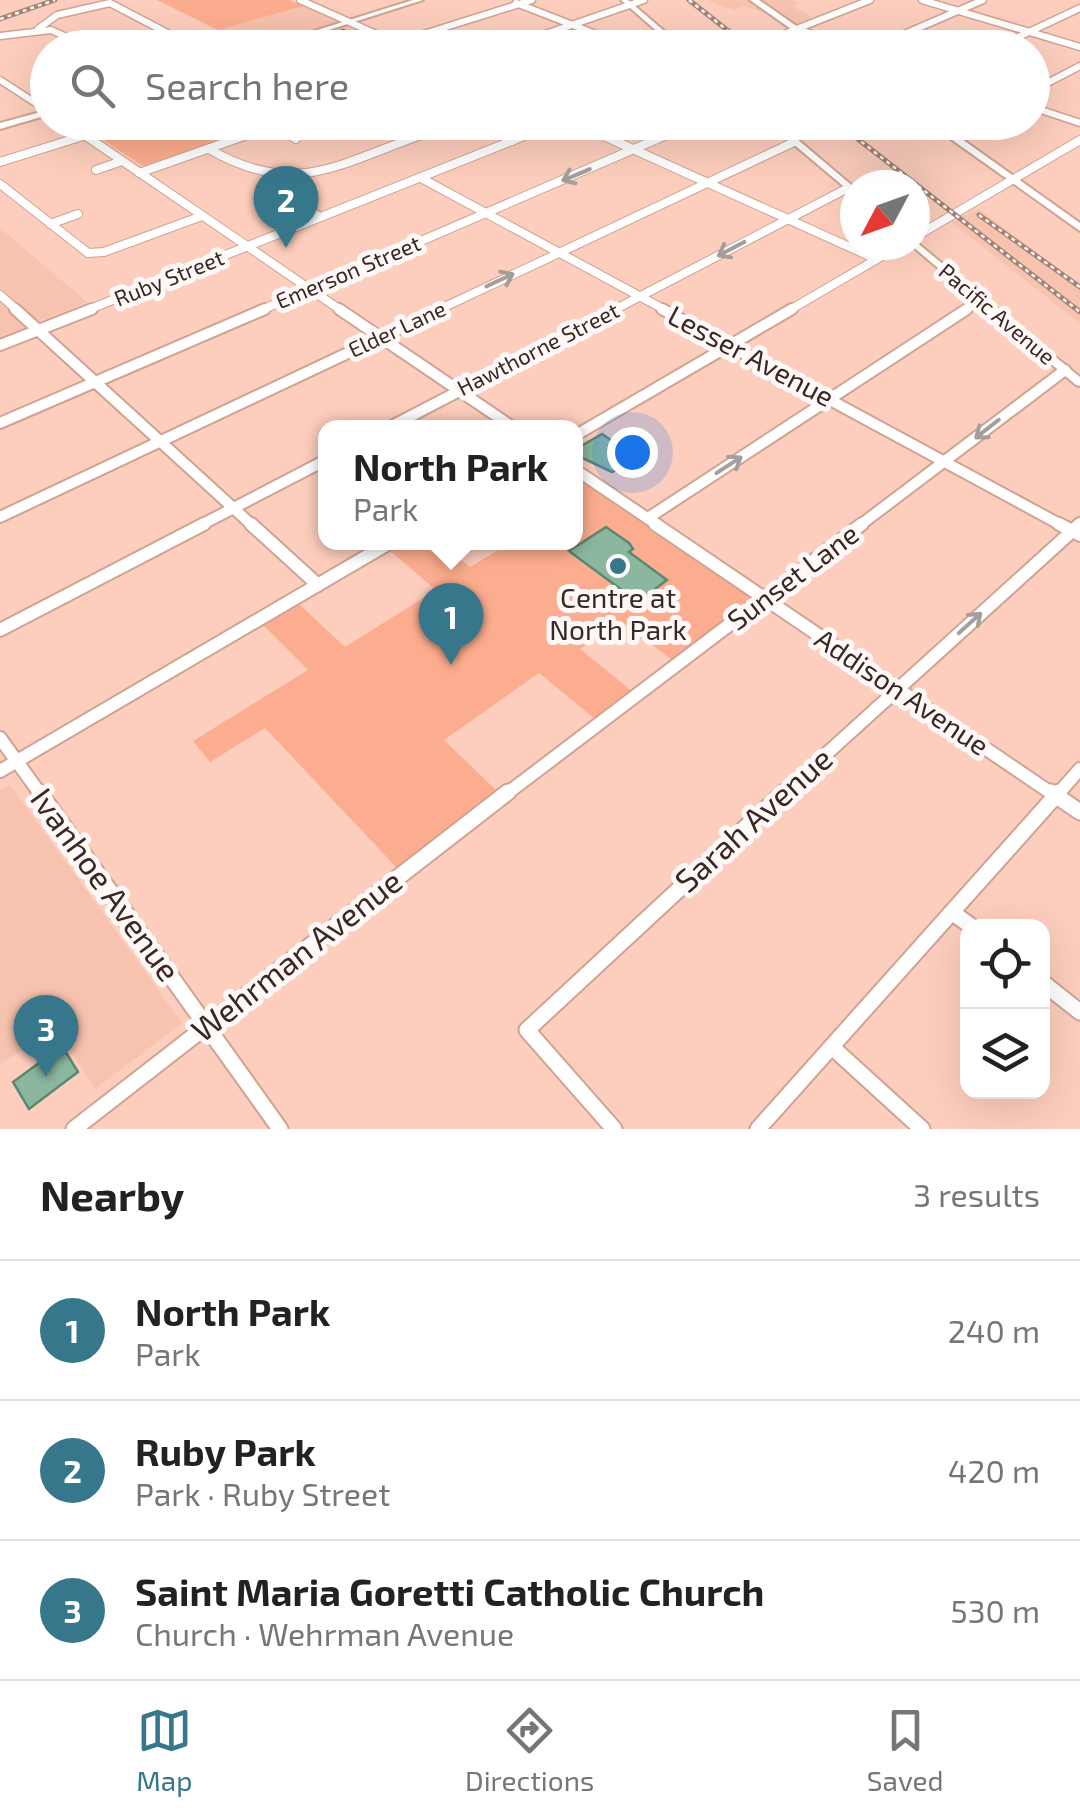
<!DOCTYPE html>
<html lang="en">
<head>
<meta charset="utf-8">
<style>
	:root { --surface:#fff; --page:#f2f2f2; --text:#222; --muted:#767676; --line:#e0e0e0; --accent:#37778b }
	body { margin:0; font-family:"Exo 2",sans-serif; background:var(--page); color:var(--text) }
	.controls { position:absolute; right:30px; bottom:30px; display:grid; overflow:hidden; border-radius:20px; box-shadow:0 10px 40px #0002 }
	.controls button { width:90px; height:90px; display:grid; place-items:center; padding:0; border:0; border-bottom:2px solid var(--line); background:var(--surface); color:var(--text); font:50px sans-serif }
	.compass { position:absolute; left:840px; top:170px; width:90px; height:90px; border-radius:50%; background:var(--surface); box-shadow:0 10px 40px #0002; rotate:229deg }
	.you { position:absolute; left:632px; top:452px; width:35px; height:35px; margin:-25px; border:8px solid #fff; border-radius:50%; background:#1a73e8; box-shadow:0 0 0 15px #1a73e833 }
	.badge { display:grid; place-items:center; width:65px; height:65px; border-radius:50%; background:var(--accent); color:#fff; font-size:32px; font-weight:700 }
	.pin { position:absolute; translate:-50% -82px; filter:drop-shadow(0 2px 5px #0008) }
	.pin::after { content:''; position:absolute; top:52px; width:35px; height:30px; background:inherit; clip-path:polygon(0 0,100% 0,50% 100%) }
	.popup { position:absolute; left:318px; top:420px; width:265px; height:130px; box-sizing:border-box; display:grid; place-content:center; border-radius:20px; background:var(--surface); filter:drop-shadow(0 2px 8px #0005); font-size:32px; white-space:nowrap; color:var(--muted) }
	.popup b { font-size:38px; color:var(--text) }
	.popup::after { content:''; position:absolute; left:50%; top:100%; margin-left:-20px; border:20px solid transparent; border-top-color:var(--surface) }
	.list { margin:0; padding:0; list-style:none }
	h2 { display:flex; justify-content:space-between; align-items:center; height:130px; margin:0; padding:0 40px; font-size:42px }
	h2 small { font-size:32px; font-weight:400; color:var(--muted) }
	.list li { display:grid; grid-template-columns:65px 1fr auto; gap:30px; align-items:center; box-sizing:border-box; height:140px; padding:0 40px; border-top:2px solid var(--line) }
	.list b { display:block; font-size:38px; white-space:nowrap }
	.list p { margin:0; font-size:32px; white-space:nowrap; color:var(--muted) }
	.list em { font-size:32px; font-style:normal; color:var(--muted) }
	.icon { flex:none; width:55px; height:55px; fill:none; stroke:currentColor; stroke-width:2; stroke-linecap:round; stroke-linejoin:round }
	.map { position:relative; flex:none; width:1080px; height:1129px; overflow:hidden }
	.search { position:absolute; background:var(--surface); box-shadow:0 10px 40px #0002; left:30px; right:30px; top:30px; height:110px; display:flex; align-items:center; gap:25px; box-sizing:border-box; padding:0 35px; border-radius:55px; color:var(--muted); font-size:38px }
	.sheet { height:550px; background:var(--surface) }
	nav { display:flex; justify-content:space-around; align-items:center; box-sizing:border-box; height:140px; border-top:2px solid var(--line); background:var(--surface); font-size:28px; color:var(--muted) }
	nav a { display:grid; justify-items:center; gap:5px }
	nav .on { color:var(--accent) }
	.map>svg:first-child { display:block }
</style>
</head>
<body>
<div class="map">
<svg width="1080" height="1129" viewBox="0 0 1080 1129">
	<rect width="100%" height="100%" fill="#fdcebd"/>
	<g fill="#f7c2ae">
		<path d="M157,0h133l105,47h-141z"/>
		<path d="M707,0h87l5,3 -6,3 21,13 -16,6 -54,-19 -10,4z"/>
		<path d="M979,209l101,76v38l-129,-101z"/>
		<path d="M0,228l87,74 -87,35z"/>
		<path d="M10,785l172,238 -87,66 -40,-63 -55,39v-274z"/>
	</g>
	<g fill="#fdad8f">
		<path d="M157,0h133l13,6 -85,24z"/>
		<path d="M262,122l4,3 -123,41 -66,-43z"/>
		<path d="M576,475l180,122 -84,63 -51,-39 -41,28 52,42 -37,28 -56,-46 -95,67 54,52 -101,76 -132,-140 -55,34 -17,-21 115,-71 -45,-45 36,-21 46,43 91,-57 -47,-40c31,-19 56,-3 81,17l40,-24 66,-1z"/>
	</g>
	<g fill="#8bb79f" stroke="#5c8770" stroke-width="2.5">
		<path d="M343,30l41,18h-90l-1,-3z"/>
		<path d="M602,434l12,8 -5,4 23,15 -20,11 -36,-17v-6z"/>
		<path d="M606,527l23,16 4,6 -4,3 38,28 -29,22 -69,-51z"/>
		<path d="M62,1046l16,26 -49,37 -16,-27z"/>
	</g>
	<g fill="none" stroke-linecap="round" stroke-linejoin="round">
		<g stroke="#cfa392" stroke-width="9">
			<g id="minor-far4">
				<path d="M300,0l101,45"/>
				<path d="M922,0l158,47"/>
				<path d="M516,3l116,45"/>
				<path d="M38,29l19,-14 53,-12 86,45"/>
				<path d="M797,29l59,19"/>
				<path d="M0,36l51,-6 40,18"/>
				<path d="M395,43l137,-43"/>
				<path d="M55,48l24,-7"/>
				<path d="M505,48l139,-48"/>
				<path d="M628,48l38,-14"/>
				<path d="M749,48l121,-48"/>
				<path d="M872,48l111,-48"/>
				<path d="M995,48l85,-40"/>
				<path d="M0,80l48,31"/>
				<path d="M1032,91l48,-25"/>
				<path d="M1032,107l48,16"/>
				<path d="M65,122l25,17"/>
				<path d="M572,122l38,17"/>
				<path d="M273,127l23,12"/>
				<path d="M948,135l24,-13"/>
				<path d="M74,139l10,-3"/>
				<path d="M237,139l49,-17"/>
				<path d="M411,139c37,-13 60,-17 96,0"/>
				<path d="M517,139l43,-17"/>
				<path d="M658,139l39,-17"/>
			</g>
		</g>
		<g stroke="#cfa392" stroke-width="10">
			<g id="minor-far3">
				<path d="M86,136l256,175"/>
				<path d="M291,136l5,3"/>
				<path d="M502,136l10,5"/>
				<path d="M604,136l272,123"/>
				<path d="M209,149c83,48 126,17 209,-13"/>
				<path d="M0,162l83,-26"/>
				<path d="M96,170l26,-9"/>
				<path d="M139,173l105,-37"/>
				<path d="M290,177l1,21 29,19"/>
				<path d="M421,178l246,133"/>
				<path d="M0,184l88,69 16,-1 98,-36"/>
				<path d="M50,224l28,-10"/>
				<path d="M915,237l165,-97"/>
				<path d="M0,295l18,16"/>
				<path d="M85,311l439,-175"/>
				<path d="M259,311l405,-175"/>
				<path d="M436,311l358,-169"/>
				<path d="M612,311l236,-123"/>
				<path d="M788,311l113,-66"/>
				<path d="M963,311l17,-11"/>
			</g>
		</g>
		<g stroke="#cfa392" stroke-width="14">
			<g id="minor-far2">
				<path d="M15,309l238,217"/>
				<path d="M339,309l175,119"/>
				<path d="M662,309l401,217"/>
				<path d="M0,345l92,-36"/>
				<path d="M0,423l265,-114"/>
				<path d="M388,428l229,-119"/>
				<path d="M576,435l216,-126"/>
				<path d="M576,470l83,56"/>
				<path d="M0,517l441,-208"/>
				<path d="M648,518l319,-209"/>
				<path d="M199,526l127,-66"/>
				<path d="M859,526l206,-156"/>
			</g>
		</g>
		<g stroke="#cfa392" stroke-width="16">
			<g id="minor-far1">
				<path d="M251,524l67,61"/>
				<path d="M655,524l399,271"/>
				<path d="M1059,524l21,11"/>
				<path d="M0,630l204,-106"/>
				<path d="M0,738l41,57"/>
				<path d="M0,771l391,-229"/>
				<path d="M505,795l357,-271"/>
				<path d="M781,795l299,-271"/>
				<path d="M1057,795l23,-26"/>
			</g>
		</g>
		<g stroke="#cfa392" stroke-width="19">
			<g id="minor">
				<path d="M39,792l241,337"/>
				<path d="M1051,792l29,20"/>
				<path d="M953,913l18,13"/>
				<path d="M1042,982l38,30"/>
				<path d="M832,1047l90,82"/>
				<path d="M74,1129l434,-337"/>
				<path d="M614,1129l-87,-99 257,-238"/>
				<path d="M758,1129l301,-337"/>
			</g>
		</g>
		<g stroke="#cfa392" stroke-width="4">
			<g id="tertiary">
				<path d="M413,0h10l-151,48h-12z"/>
				<path d="M621,0h7l56,48h-8z"/>
				<path d="M48,110v5l-48,14v-6z"/>
				<path d="M767,122h10l78,66v8z"/>
				<path d="M915,241l165,136v9l-4,-1 -164,-139 3,-1z"/>
			</g>
		</g>
		<g stroke="#cfa392" stroke-width="4">
			<g id="secondary">
				<path d="M750,0h9l69,48h-10z"/>
				<path d="M927,122h11l142,101v8z"/>
			</g>
		</g>
		<use href="#minor-far4" stroke="#fff" stroke-width="6"/>
		<use href="#minor-far3" stroke="#fff" stroke-width="8"/>
		<use href="#minor-far2" stroke="#fff" stroke-width="10"/>
		<use href="#minor-far1" stroke="#fff" stroke-width="12"/>
		<use href="#minor" stroke="#fff" stroke-width="15"/>
		<use href="#tertiary" fill="#fff" fill-rule="evenodd"/>
		<use href="#secondary" fill="#fff" fill-rule="evenodd"/>
		<g stroke="#a38276" stroke-width="5">
			<g id="rail">
				<path d="M689,0l61,48"/>
				<path d="M0,19l55,-19"/>
				<path d="M836,122l244,190"/>
				<path d="M979,215l101,72"/>
			</g>
		</g>
		<use href="#rail" stroke="#fef9f8" stroke-width="2.5" stroke-dasharray="4" stroke-linecap="butt"/>
	</g>
	<defs><path id="oneway-shaft" d="M-6 0H5M1.5-3L5.5 0L1.5 3" fill="none" stroke-width="1.6" stroke-linecap="round" stroke-linejoin="round" transform="scale(2.5)"/></defs>
	<g stroke="#a69e9b">
		<use href="#oneway-shaft" transform="translate(576 175) rotate(157)"/>
		<use href="#oneway-shaft" transform="translate(731 249) rotate(152)"/>
		<use href="#oneway-shaft" transform="translate(500 280) rotate(-25)"/>
		<use href="#oneway-shaft" transform="translate(987 429) rotate(142)"/>
		<use href="#oneway-shaft" transform="translate(729 465) rotate(-33)"/>
		<use href="#oneway-shaft" transform="translate(970 623) rotate(-42)"/>
	</g>
	<circle fill="#37778b" stroke="#fef9f8" stroke-width="4" cx="618" cy="566" r="10"/>
	<g text-anchor="middle" stroke-width="10" stroke-linejoin="round" paint-order="stroke">
		<g font-size="22" fill="#392821" stroke="#fef9f8">
			<text transform="translate(348 272) rotate(-23)" y="8">Emerson Street</text>
			<text transform="translate(169 278) rotate(-22)" y="8">Ruby Street</text>
			<text transform="translate(997 314) rotate(40)" y="8">Pacific Avenue</text>
			<text transform="translate(397 329) rotate(-25)" y="8">Elder Lane</text>
			<text transform="translate(538 349) rotate(-27)" y="8">Hawthorne Street</text>
		</g>
		<g font-size="28" fill="#392821" stroke="#fef9f8">
			<text transform="translate(751 356) rotate(28)" y="10">Lesser Avenue</text>
			<text transform="translate(793 577) rotate(-37)" y="10">Sunset Lane</text>
			<text transform="translate(902 692) rotate(34)" y="10">Addison Avenue</text>
		</g>
		<g font-size="28" fill="#392821" stroke="#fef9f8">
			<text x="618" y="608">Centre at<tspan x="618" dy="32">North Park</tspan></text>
		</g>
		<g font-size="32" fill="#392821" stroke="#fef9f8">
			<text transform="translate(754 820) rotate(-42)" y="11">Sarah Avenue</text>
			<text transform="translate(105 885) rotate(54)" y="11">Ivanhoe Avenue</text>
			<text transform="translate(297 956) rotate(-38)" y="11">Wehrman Avenue</text>
		</g>
	</g>
</svg>
<div class="controls">
<button><svg class="icon" aria-label="locate" viewBox="0 0 24 24"><circle cx="12" cy="12" r="6"/><path d="M12 2v4M12 18v4M2 12h4M18 12h4"/></svg></button>
<button><svg class="icon" aria-label="layers" viewBox="0 0 24 24"><path d="M12 4l9 5-9 5-9-5zM3 14l9 5 9-5"/></svg></button>
</div>
<svg class="compass" viewBox="-18 -18 36 36"><path d="M0-13l5 13h-10z" fill="#e53935"/><path d="M0 13l5-13h-10z" fill="#767676"/></svg>
<div class="you"></div>
<div class="pin badge" style="left:451px;top:665px">1</div>
<div class="popup"><b>North Park</b>Park</div>
<div class="pin badge" style="left:286px;top:248px">2</div>
<div class="pin badge" style="left:46px;top:1077px">3</div>
<div class="search"><svg class="icon" aria-label="search" viewBox="0 0 24 24"><circle cx="10" cy="10" r="6"/><path d="M15 15l6 6"/></svg>Search here</div>
</div>
<section class="sheet">
<h2>Nearby<small>3 results</small></h2>
<ul class="list">
<li><span class="badge">1</span><div><b>North Park</b><p>Park</p></div><em>240 m</em></li>
<li><span class="badge">2</span><div><b>Ruby Park</b><p>Park · Ruby Street</p></div><em>420 m</em></li>
<li><span class="badge">3</span><div><b>Saint Maria Goretti Catholic Church</b><p>Church · Wehrman Avenue</p></div><em>530 m</em></li>
</ul>
</section>
<nav>
<a class="on"><svg class="icon" aria-label="map" viewBox="0 0 24 24"><path d="M3 6l6-2 6 2 6-2v14l-6 2-6-2-6 2zM9 4v14M15 6v14"/></svg>Map</a>
<a><svg class="icon" aria-label="directions" viewBox="0 0 24 24"><path d="M12 3l9 9-9 9-9-9zM9 14v-3h6M13 9l2 2-2 2"/></svg>Directions</a>
<a><svg class="icon" aria-label="saved" viewBox="0 0 24 24"><path d="M7 4h10v16l-5-4-5 4z"/></svg>Saved</a>
</nav>
</body>
</html>
